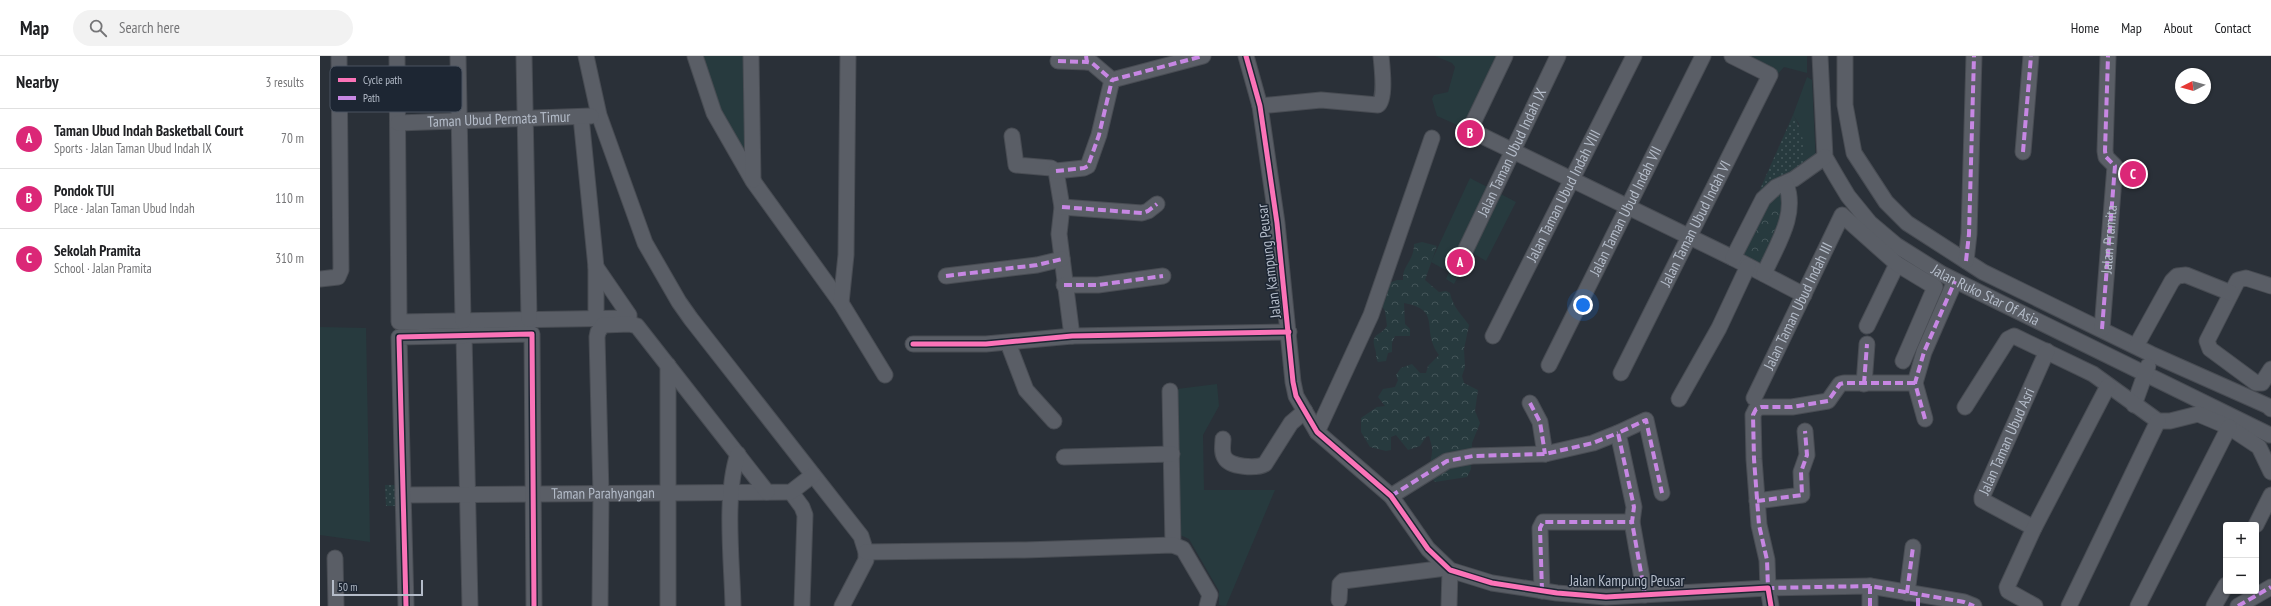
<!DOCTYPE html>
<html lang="en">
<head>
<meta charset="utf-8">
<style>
	:root { --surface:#fff; --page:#f2f2f2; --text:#202124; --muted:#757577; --line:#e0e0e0; --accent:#db2777 }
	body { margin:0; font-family:"PT Sans Narrow",sans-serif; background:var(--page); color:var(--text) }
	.controls { position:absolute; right:12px; bottom:12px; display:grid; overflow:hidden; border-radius:4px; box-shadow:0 1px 3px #0004 }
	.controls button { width:36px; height:36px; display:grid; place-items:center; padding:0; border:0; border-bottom:1px solid var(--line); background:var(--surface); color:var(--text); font:20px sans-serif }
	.compass { position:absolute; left:1855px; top:12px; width:36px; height:36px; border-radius:50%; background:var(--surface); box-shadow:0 1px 3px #0004; rotate:264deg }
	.scale { position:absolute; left:12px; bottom:10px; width:91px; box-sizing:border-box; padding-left:4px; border:2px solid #b4bcc9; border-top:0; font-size:11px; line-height:14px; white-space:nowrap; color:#b4bcc9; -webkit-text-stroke:3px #1d2633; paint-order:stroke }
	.you { position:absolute; left:1263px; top:249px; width:14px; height:14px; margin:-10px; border:3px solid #fff; border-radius:50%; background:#1a73e8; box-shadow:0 0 0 6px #1a73e833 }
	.badge { display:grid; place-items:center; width:26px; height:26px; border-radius:50%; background:var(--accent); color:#fff; font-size:13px; font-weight:700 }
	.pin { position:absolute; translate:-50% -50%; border:2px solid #fff; box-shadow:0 1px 4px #0006 }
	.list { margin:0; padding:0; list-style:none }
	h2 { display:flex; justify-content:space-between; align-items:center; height:52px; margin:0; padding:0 16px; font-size:17px }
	h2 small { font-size:13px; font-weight:400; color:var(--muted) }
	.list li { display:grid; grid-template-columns:26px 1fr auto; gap:12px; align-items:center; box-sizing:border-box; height:60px; padding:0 16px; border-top:1px solid var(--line) }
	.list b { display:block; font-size:15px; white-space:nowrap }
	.list p { margin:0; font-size:13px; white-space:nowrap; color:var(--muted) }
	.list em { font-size:13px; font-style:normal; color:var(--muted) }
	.icon { flex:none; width:22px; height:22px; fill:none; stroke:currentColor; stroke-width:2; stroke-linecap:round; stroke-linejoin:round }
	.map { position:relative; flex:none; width:1951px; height:550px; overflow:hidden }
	header { display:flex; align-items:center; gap:24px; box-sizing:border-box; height:56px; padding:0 20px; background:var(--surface); border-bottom:1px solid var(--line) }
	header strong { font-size:19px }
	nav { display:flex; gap:22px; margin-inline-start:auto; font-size:14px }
	.search { width:280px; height:36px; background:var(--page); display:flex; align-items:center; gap:10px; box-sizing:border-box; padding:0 14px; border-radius:22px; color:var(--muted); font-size:15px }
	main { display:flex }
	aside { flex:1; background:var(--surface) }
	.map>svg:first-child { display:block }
</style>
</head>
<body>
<header>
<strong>Map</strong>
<div class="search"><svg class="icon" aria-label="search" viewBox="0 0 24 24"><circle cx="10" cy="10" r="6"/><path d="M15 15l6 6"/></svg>Search here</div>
<nav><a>Home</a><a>Map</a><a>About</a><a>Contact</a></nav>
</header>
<main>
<aside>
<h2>Nearby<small>3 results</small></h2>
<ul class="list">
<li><span class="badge">A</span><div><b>Taman Ubud Indah Basketball Court</b><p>Sports · Jalan Taman Ubud Indah IX</p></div><em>70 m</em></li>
<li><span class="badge">B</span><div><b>Pondok TUI</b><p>Place · Jalan Taman Ubud Indah</p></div><em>110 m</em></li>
<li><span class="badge">C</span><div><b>Sekolah Pramita</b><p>School · Jalan Pramita</p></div><em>310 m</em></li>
</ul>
</aside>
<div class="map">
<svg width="1951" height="550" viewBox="0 0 1951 550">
	<defs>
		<pattern id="forest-crowns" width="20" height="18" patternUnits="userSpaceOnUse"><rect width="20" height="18" fill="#273a3e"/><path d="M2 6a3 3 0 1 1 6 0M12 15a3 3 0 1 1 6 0" fill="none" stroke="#445559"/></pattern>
		<pattern id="park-dots" width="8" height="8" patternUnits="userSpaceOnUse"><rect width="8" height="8" fill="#273a3e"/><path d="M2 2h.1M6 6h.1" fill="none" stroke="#445559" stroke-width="1.8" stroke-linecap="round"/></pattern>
	</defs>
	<rect width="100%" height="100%" fill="#2a3038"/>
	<g fill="#273a3e">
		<path d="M383,0h41l4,104 -19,-26 -27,-77z"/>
		<path d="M1115,0h62l-33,72 -27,-12 -5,-17 2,-4 14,-3 7,-25 -3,-4z"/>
		<path d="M1413,0h74v17l-23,-6 -7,8z"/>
		<path d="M1487,21l5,3 4,84 -13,8 -4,-48 -6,-9z"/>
		<path d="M1150,122l46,24 -30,59 -15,-9 -17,32 -8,-5 3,-7 -18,-10z"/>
		<path d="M0,271l46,1 4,214 -50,-7z"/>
		<path d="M897,328l2,22 -16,29 1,55h71l-49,116 -7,-1v-14l-30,-52 -9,-4 -3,-146z"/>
	</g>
	<g fill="url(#forest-crowns)">
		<path d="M1456,131l13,5 -25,82 -31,-16z"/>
		<path d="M1102,186l15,4 -12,34 14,12 7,-1 4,2c3,14 11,21 19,32l-5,24 1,18 -3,9 2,7 14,7 -3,21 5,12 -8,20 -1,26 -4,8 -32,5c-10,-11 -4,-17 -3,-30 1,-5 -2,-11 -3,-16l-3,1 -6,9 -12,4 -12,-15 -5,2v13l-5,1 -16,-4 -9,-15v-14l16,-11 8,-1 -7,-9 5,-8 12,-2 3,-7 -2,-5 5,-7 11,-4 8,9h6l2,-7 11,-11c-19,-26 4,-45 -35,-52l1,21 5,5v7h-15l-3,7v9l-4,1 -2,8 -8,1c-3,-5 -1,-8 -3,-13 -5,-17 5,-12 12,-23l-2,-15 -5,-8 6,-19 11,-4h6c-1,-15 11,-18 11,-36z"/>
	</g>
	<g fill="url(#park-dots)">
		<path d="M1473,59c12,18 12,36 10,57l-46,24z"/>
		<path d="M65,429h13l1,21h-13z"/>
	</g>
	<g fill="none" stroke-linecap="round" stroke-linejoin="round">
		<g stroke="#484c53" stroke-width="17">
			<g id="minor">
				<path d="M77,0l2,266 230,-4v-3l-33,-48"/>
				<path d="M138,0l5,265"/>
				<path d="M204,0l5,263"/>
				<path d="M266,0l13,59 46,128 34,59 12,17 170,217 5,16v8l-24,46"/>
				<path d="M375,0l19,57 39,68 88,122 44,72"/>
				<path d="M431,0l2,124"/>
				<path d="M766,0l1,6 5,1 20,17 91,-24"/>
				<path d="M926,0l14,50 17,117 16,159 3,14 21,36 74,64 37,53 22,21 42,13 65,10 49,4 162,-9 3,18"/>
				<path d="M1185,0l-33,69 2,7 259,126 71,37"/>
				<path id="s1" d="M1500,0l5,101 11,19 12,20 22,27 26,22 46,29 328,161"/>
				<path d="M1525,0v49l9,48 32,49 21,21 76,49 168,82 117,52 3,3"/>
				<path d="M738,5l29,1"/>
				<path d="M940,50l61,-6 57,5c8,-6 4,-39 3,-49"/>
				<path d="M261,61l15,150v51"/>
				<path id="s2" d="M78,67l193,-7"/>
				<path d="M692,80l4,29 35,3 5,3 6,36 -3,27 13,102"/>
				<path d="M1703,96l8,-96"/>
				<path d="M736,115l28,-3 4,-2 11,-31 13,-55"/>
				<path d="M742,151l80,6 6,-2 9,-7"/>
				<path id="s3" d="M1146,193l92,-193"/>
				<path d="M1413,202l30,-59 13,-12 18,-8 31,-22"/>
				<path d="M1646,205l3,-27 5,-178"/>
				<path d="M1444,218c12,-28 34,-59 22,-90"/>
				<path d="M626,220l91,-11 25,-6"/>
				<path d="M0,223l18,-2 3,-7 -2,-214"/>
				<path d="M744,229h34l65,-9"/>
				<path d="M1951,230l-25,-8 -8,2 -31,61 3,8 46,34h6l9,-14"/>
				<path d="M521,247l5,-48 2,-199"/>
				<path d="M1547,270l30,-62"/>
				<path id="s4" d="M1782,273l13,-163 -9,-9 -1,-6 3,-95"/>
				<path d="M144,279l6,271"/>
				<path id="s5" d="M1173,280l141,-280"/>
				<path d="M688,287l18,47 28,31"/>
				<path d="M593,288h73l86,-8 217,-4"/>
				<path d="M1816,290l36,-65 5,-5 9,-1 45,18"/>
				<path id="s6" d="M1229,309l154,-309"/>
				<path id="s7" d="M1301,317l149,-298 -38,-19"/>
				<path d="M1595,327h-71l-4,1 -12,17 -36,6h-31l-5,2 -3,6 1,44 5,66 8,35 1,28 102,-2 94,16 10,4"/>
				<path d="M1544,328l3,-40"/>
				<path d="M850,335l3,154"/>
				<path id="s8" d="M1434,342l88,-183 55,49 38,23 -32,74"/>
				<path d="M1359,343l40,-71 29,-62"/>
				<path d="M1210,347l10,19 5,32"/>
				<path d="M1814,349l14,-39"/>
				<path d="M1645,351l43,-68 6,-3 79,38 65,47h12l28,-7 31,13 30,20 12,25"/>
				<path d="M1605,363l-10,-36 9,-31 31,-71"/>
				<path d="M997,376l54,-117 61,-177"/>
				<path d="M903,383c0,5 -2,14 2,19 5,9 31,11 40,6l26,-41 14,-12"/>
				<path d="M744,401l108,-3"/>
				<path d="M471,436l11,15 3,8 -3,91"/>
				<path id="s9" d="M83,439l388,-3 22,-17"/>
				<path d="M1071,440l56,-35 26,-5 72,-2 48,-11 25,-10"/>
				<path d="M1437,445l45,-6 -1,-23 6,-17 -2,-24"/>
				<path d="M1936,469l15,-30"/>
				<path id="s10" d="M1714,472l-52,-28v-3l65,-146"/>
				<path d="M546,496l159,-2 148,-5 10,4 27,46 -3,11"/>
				<path d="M15,502l1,48"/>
				<path d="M1222,535l-2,-63 3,-6h89"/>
				<path d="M1587,537l6,-46"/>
				<path d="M1325,539l-13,-73 2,-15 -16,-74 28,-13 16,73"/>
				<path d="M1019,544l1,-16 3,-3 103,-13"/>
				<path d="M86,550l-7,-269 133,-3 2,272"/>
				<path d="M280,550l1,-112 -4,-157 1,-5 5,-7 27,-1 7,2 130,166"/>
				<path d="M348,550v-241"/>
				<path d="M413,550c-1,-45 -9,-110 5,-152"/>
				<path d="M1129,550l1,-36"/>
				<path d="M1550,550v-20"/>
				<path d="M1715,550l-27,-15 -1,-4 27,-59 74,-142"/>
				<path d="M1749,550l89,-185"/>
				<path d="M1818,550l91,-179"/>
				<path d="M1894,550l12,-21"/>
				<path d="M1918,550l33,-19"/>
			</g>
		</g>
		<use href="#minor" stroke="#5a5e66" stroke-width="15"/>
		<g stroke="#c787e3" stroke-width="4" stroke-dasharray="8 4" stroke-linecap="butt">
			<path d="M766,0l1,6 5,1 20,17 91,-24"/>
			<path d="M738,5l29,1"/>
			<path d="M1703,96l8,-96"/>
			<path d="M736,115l28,-3 4,-2 11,-31 13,-55"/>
			<path d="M742,151l80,6 6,-2 9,-7"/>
			<path d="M1646,205l3,-27 5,-178"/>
			<path d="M626,220l91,-11 25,-6"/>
			<path d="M744,229h34l65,-9"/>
			<path d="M1782,273l13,-163 -9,-9 -1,-6 3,-95"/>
			<path d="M1595,327h-71l-4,1 -12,17 -36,6h-31l-5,2 -3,6 1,44 5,66 8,35 1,28 102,-2 94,16 10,4"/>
			<path d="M1544,328l3,-40"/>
			<path d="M1210,347l10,19 5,32"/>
			<path d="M1605,363l-10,-36 9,-31 31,-71"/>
			<path d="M1071,440l56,-35 26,-5 72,-2 48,-11 25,-10"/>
			<path d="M1437,445l45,-6 -1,-23 6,-17 -2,-24"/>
			<path d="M1222,535l-2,-63 3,-6h89"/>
			<path d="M1587,537l6,-46"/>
			<path d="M1325,539l-13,-73 2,-15 -16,-74 28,-13 16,73"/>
			<path d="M1550,550v-20"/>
			<path d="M1598,550v-11"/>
			<path d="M1918,550l33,-19"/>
		</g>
		<g stroke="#1d2633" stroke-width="8">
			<g id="cycleway">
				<path d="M926,0l14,50 17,117 16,159 3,14 21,36 74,64 37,53 22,21 42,13 65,10 49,4 162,-9 3,18"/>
				<path d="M593,288h73l86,-8 217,-4"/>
				<path d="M86,550l-7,-269 133,-3 2,272"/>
			</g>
		</g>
		<use href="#cycleway" stroke="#fb73b8" stroke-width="5"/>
	</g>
	<g text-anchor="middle" stroke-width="3" stroke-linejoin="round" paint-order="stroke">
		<g font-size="15" fill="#b4bcc9" stroke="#1d2633">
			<text dy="5" stroke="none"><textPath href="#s2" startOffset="101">Taman Ubud Permata Timur</textPath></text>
			<text dy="5" stroke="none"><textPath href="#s3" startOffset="107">Jalan Taman Ubud Indah IX</textPath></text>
			<text dy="5" stroke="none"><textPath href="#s5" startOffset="157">Jalan Taman Ubud Indah VIII</textPath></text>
			<text dy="5" stroke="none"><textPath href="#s6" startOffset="172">Jalan Taman Ubud Indah VII</textPath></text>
			<text dy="5" stroke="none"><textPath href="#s7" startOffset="167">Jalan Taman Ubud Indah VI</textPath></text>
			<text dy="5" stroke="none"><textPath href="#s4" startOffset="90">Jalan Pramita</textPath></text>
			<text transform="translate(949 205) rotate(-97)" y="5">Jalan Kampung Peusar</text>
			<text dy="5" stroke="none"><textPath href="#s1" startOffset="318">Jalan Ruko Star Of Asia</textPath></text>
			<text dy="5" stroke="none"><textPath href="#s8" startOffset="102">Jalan Taman Ubud Indah III</textPath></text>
			<text dy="5" stroke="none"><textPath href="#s10" startOffset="123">Jalan Taman Ubud Asri</textPath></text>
			<text dy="5" stroke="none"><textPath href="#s9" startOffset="200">Taman Parahyangan</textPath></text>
			<text x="1307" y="530">Jalan Kampung Peusar</text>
		</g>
	</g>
	<rect x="10" y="10" width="132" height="46" rx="6" fill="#1d2633" stroke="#4a5360" stroke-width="1"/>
	<rect x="18" y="22" width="18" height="4" fill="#fb73b8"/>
	<rect x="18" y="40" width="18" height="4" fill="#c787e3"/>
	<g font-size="11" fill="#b4bcc9">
		<text x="43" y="28">Cycle path</text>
		<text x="43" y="46">Path</text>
	</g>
</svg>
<div class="controls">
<button>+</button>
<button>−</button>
</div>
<svg class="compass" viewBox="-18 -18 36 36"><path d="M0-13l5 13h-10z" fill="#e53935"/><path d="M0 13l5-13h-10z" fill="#757577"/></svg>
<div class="scale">50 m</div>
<div class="you"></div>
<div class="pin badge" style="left:1140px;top:206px">A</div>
<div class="pin badge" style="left:1150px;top:77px">B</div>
<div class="pin badge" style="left:1813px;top:118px">C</div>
</div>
</main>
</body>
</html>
